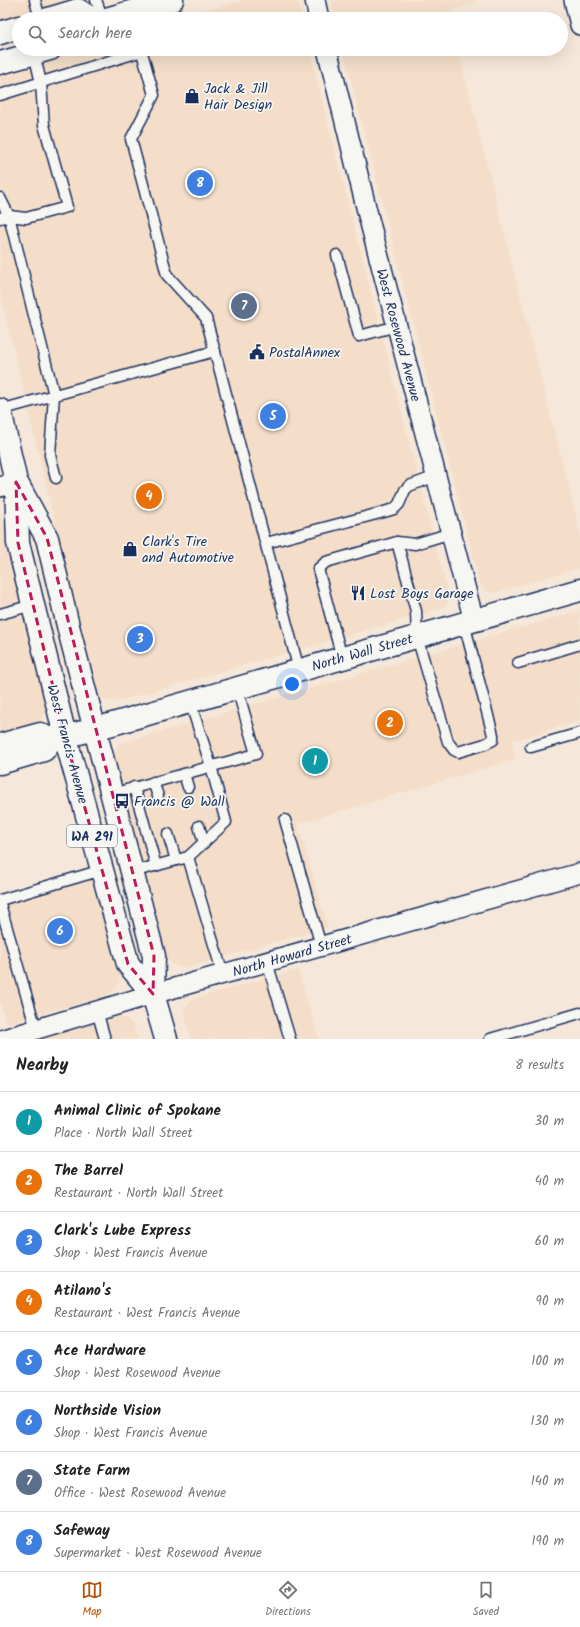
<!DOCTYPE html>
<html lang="en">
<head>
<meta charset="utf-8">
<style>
	:root { --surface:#fff; --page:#f6f6f6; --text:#222; --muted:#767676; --line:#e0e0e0; --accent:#b45309 }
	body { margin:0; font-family:Kalam,sans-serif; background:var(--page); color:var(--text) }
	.you { position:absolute; left:292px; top:684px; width:14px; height:14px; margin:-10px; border:3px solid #fff; border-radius:50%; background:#1a73e8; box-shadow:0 0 0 6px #1a73e833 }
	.badge { display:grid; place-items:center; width:26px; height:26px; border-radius:50%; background:var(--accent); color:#fff; font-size:13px; font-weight:700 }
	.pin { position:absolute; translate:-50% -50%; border:2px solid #fff; box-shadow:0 1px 4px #0006 }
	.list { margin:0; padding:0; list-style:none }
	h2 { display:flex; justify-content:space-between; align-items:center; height:52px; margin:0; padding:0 16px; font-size:17px }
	h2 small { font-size:13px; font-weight:400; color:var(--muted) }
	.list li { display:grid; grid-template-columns:26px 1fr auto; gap:12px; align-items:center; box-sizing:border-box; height:60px; padding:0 16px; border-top:1px solid var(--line) }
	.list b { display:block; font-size:15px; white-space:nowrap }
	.list p { margin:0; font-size:13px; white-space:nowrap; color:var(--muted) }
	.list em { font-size:13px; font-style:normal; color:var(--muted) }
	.icon { flex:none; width:22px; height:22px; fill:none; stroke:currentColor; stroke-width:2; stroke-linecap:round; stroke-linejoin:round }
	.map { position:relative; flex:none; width:580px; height:1039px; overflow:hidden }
	.search { position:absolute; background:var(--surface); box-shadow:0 4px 16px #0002; left:12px; right:12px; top:12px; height:44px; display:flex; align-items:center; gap:10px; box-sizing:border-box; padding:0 14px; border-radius:22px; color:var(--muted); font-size:15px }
	.sheet { height:532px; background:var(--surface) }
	nav { display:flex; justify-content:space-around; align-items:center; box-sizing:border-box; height:56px; border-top:1px solid var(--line); background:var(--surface); font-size:11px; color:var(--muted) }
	nav a { display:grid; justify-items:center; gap:2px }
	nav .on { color:var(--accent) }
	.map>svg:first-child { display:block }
</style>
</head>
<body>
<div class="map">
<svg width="580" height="1039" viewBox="0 0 580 1039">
	<rect width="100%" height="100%" fill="#f5e8da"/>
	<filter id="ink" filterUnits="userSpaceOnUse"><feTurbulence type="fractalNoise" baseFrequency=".025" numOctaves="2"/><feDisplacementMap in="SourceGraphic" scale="8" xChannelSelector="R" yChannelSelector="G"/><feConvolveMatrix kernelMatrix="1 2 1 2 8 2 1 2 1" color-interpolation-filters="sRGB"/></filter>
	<g filter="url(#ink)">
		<g fill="#f4dec9">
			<path d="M0,0h91l-91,25z"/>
			<path d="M243,0h54l5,19h-122z"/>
			<path d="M331,0h145l1,3 -28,8 2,8h-115z"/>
			<path d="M79,49h230l139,545v6l-3,6 -5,3 -325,93 -9,-2 -8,-5 -3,-6 -95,-396v-220z"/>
			<path d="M343,49h115l122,483v36l-86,25 -9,-2 -5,-7z"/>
			<path d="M0,512l45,190v11l-7,12 -38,15z"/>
			<path d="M578,611l2,1v109l-69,20 5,18 -218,65 30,103 -139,40h-10l-7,-3 -6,-6 -52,-197v-7l6,-11z"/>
			<path d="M91,872l29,102 -2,11 -5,6 -8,5 -99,28 -6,-21v-106z"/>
			<path d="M298,969l21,70h-128l-7,-27 2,-5 7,-8z"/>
			<path d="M117,1017l7,1 6,3 4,6 4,12h-96z"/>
		</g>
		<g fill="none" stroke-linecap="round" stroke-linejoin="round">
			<g stroke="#1b2f5e" stroke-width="13">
				<g id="lane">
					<path d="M35,0l5,19"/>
					<path d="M96,0l7,19"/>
					<path d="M141,49l13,46 -23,44 36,136 39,43 93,352"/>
					<path d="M0,95l142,-44"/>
					<path d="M0,198l9,18 45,179 -4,60 6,23"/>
					<path d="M0,218l9,-2 17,2 41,-11 -23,-82 -3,-42 -7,-30"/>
					<path d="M337,255l22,81 38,-10"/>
					<path d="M0,410l215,-59"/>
					<path d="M397,542l18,2 36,-11"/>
					<path d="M266,543l118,-31 10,-3 5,-5 6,-14 4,-4 27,-10"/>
					<path d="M0,614l33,-9"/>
					<path d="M342,658l-24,-89 8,-7 71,-20 19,69 1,26 31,105 6,8 4,2 27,-8 8,-4v-5l-29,-112"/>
					<path d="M518,663l62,-19"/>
					<path d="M531,747l49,-14"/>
					<path d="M184,774l4,13"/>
					<path d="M153,782l5,14"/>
					<path d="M134,787l22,79"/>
					<path d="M112,794l144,-40 -19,-66"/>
					<path d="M285,820l36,126"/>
					<path d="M199,826l5,17"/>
					<path d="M168,834l8,26"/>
					<path d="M188,857l38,-35 -15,-56 -21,-64"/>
					<path d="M132,872l56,-15 35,118"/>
					<path d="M0,900l102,-30"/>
					<path d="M0,904l36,125"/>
					<path d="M267,962l23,77"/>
					<path d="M97,1011l8,28"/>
					<path d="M490,1039l90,-26"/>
				</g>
			</g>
			<g stroke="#1b2f5e" stroke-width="22">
				<g id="street">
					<path d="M315,0l4,19"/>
					<path d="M574,0l6,25"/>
					<path d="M327,49l42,170 105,402"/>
					<path d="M0,487l16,-5"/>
					<path d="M4,1039l149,-45 427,-121"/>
				</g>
			</g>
			<g stroke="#1b2f5e" stroke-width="25">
				<g id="secondary">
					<path d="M48,19l30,-9 14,9"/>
					<path d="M106,19l66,-19"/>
					<path d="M0,33l19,-6"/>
					<path d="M0,63l50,-14"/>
					<path d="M0,745l40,-11 11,6 44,-11 485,-139"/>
					<path d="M0,763l44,-13 7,-10"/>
				</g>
			</g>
			<g stroke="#1b2f5e" stroke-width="25">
				<g id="primary">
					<path d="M0,410l16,72 2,61 47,193 63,228 25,30"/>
					<path d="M18,485l29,53 23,96 84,322 -1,38 13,45"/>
				</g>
			</g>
			<use href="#lane" stroke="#f6f6f2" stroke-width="10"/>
			<use href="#street" stroke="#f6f6f2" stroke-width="19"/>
			<use href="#secondary" stroke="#f6f6f2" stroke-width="22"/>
			<use href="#primary" stroke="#f6f6f2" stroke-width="22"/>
		</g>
	</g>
	<path fill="none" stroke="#c2185b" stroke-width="3" stroke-dasharray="8 5" stroke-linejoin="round" d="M16,482l31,56 107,418 -1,38 -25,-30 -63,-228 -47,-193z"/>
	<defs>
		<g id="shop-bare" transform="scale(1.2)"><path d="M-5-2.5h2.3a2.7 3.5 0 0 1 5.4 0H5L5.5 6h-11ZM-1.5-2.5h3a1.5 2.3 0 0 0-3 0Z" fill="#1b2f5e" stroke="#f6f6f2" stroke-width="2.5" paint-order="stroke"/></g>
		<g id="civic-bare" transform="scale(1.2)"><path d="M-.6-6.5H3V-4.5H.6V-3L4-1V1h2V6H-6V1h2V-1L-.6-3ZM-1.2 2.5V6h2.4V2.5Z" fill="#1b2f5e" stroke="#f6f6f2" stroke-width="2.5" paint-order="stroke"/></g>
		<g id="restaurant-bare" transform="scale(1.2)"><path d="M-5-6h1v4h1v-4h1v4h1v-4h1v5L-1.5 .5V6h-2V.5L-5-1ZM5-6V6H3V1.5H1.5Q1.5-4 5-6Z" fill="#1b2f5e" stroke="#f6f6f2" stroke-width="2.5" paint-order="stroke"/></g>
		<g id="bus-bare" transform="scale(1.2)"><path d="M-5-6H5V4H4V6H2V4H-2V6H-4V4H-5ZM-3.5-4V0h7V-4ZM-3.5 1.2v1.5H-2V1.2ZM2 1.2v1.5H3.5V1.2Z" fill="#1b2f5e" stroke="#f6f6f2" stroke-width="2.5" paint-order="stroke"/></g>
	</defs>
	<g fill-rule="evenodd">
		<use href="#shop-bare" x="192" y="96"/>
		<use href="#civic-bare" x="257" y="352"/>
		<use href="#shop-bare" x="130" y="549"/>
		<use href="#restaurant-bare" x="358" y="593"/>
		<use href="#bus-bare" x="122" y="801"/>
	</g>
	<g text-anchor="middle" stroke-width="3.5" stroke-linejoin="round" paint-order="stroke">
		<rect fill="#f6f6f2" stroke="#5d6b8a" stroke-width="1" x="67" y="825" width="50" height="22" rx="3"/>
		<g font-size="13" font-weight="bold" fill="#1b2f5e">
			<text x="92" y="841">WA 291</text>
		</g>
		<g font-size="14" fill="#1b2f5e" stroke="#f6f6f2" text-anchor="start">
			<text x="204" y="93">Jack &amp; Jill<tspan x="204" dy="16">Hair Design</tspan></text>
			<text x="269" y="357">PostalAnnex</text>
			<text x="142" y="546">Clark's Tire<tspan x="142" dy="16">and Automotive</tspan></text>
			<text x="370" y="598">Lost Boys Garage</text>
			<text x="134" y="806">Francis @ Wall</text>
		</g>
		<g font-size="14" fill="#1b2f5e" stroke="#f6f6f2">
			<text transform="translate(399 335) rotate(75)" y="5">West Rosewood Avenue</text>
			<text transform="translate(362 652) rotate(-16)" y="5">North Wall Street</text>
			<text transform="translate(68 744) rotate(75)" y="5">West Francis Avenue</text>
			<text transform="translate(292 955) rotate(-16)" y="5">North Howard Street</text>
		</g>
	</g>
</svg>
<div class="you"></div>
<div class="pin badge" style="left:315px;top:761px;background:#0f9aa8">1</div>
<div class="pin badge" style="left:390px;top:723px;background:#e8710a">2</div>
<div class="pin badge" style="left:140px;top:639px;background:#3f7fe0">3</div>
<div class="pin badge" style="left:149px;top:496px;background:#e8710a">4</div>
<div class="pin badge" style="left:273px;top:416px;background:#3f7fe0">5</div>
<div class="pin badge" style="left:60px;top:931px;background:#3f7fe0">6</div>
<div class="pin badge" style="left:244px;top:306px;background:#5c6f8a">7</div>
<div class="pin badge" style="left:200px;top:183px;background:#3f7fe0">8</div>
<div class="search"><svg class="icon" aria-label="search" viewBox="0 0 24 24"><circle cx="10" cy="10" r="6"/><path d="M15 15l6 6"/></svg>Search here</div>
</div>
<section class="sheet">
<h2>Nearby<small>8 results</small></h2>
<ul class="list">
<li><span class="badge" style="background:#0f9aa8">1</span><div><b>Animal Clinic of Spokane</b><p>Place · North Wall Street</p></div><em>30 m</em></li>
<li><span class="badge" style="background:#e8710a">2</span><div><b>The Barrel</b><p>Restaurant · North Wall Street</p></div><em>40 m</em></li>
<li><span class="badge" style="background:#3f7fe0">3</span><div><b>Clark's Lube Express</b><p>Shop · West Francis Avenue</p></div><em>60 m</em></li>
<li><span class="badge" style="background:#e8710a">4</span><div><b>Atilano's</b><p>Restaurant · West Francis Avenue</p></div><em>90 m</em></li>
<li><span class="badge" style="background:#3f7fe0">5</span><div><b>Ace Hardware</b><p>Shop · West Rosewood Avenue</p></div><em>100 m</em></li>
<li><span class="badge" style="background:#3f7fe0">6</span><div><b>Northside Vision</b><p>Shop · West Francis Avenue</p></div><em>130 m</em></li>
<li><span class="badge" style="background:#5c6f8a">7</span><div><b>State Farm</b><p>Office · West Rosewood Avenue</p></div><em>140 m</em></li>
<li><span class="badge" style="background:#3f7fe0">8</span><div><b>Safeway</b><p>Supermarket · West Rosewood Avenue</p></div><em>190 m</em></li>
</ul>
</section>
<nav>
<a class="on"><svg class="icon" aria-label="map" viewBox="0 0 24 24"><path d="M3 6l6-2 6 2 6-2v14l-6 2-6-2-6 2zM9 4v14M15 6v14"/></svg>Map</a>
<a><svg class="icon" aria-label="directions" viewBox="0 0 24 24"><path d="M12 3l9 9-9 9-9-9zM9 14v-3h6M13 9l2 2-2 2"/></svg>Directions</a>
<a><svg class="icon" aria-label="saved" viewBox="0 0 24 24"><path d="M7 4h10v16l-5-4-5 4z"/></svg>Saved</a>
</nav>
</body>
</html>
